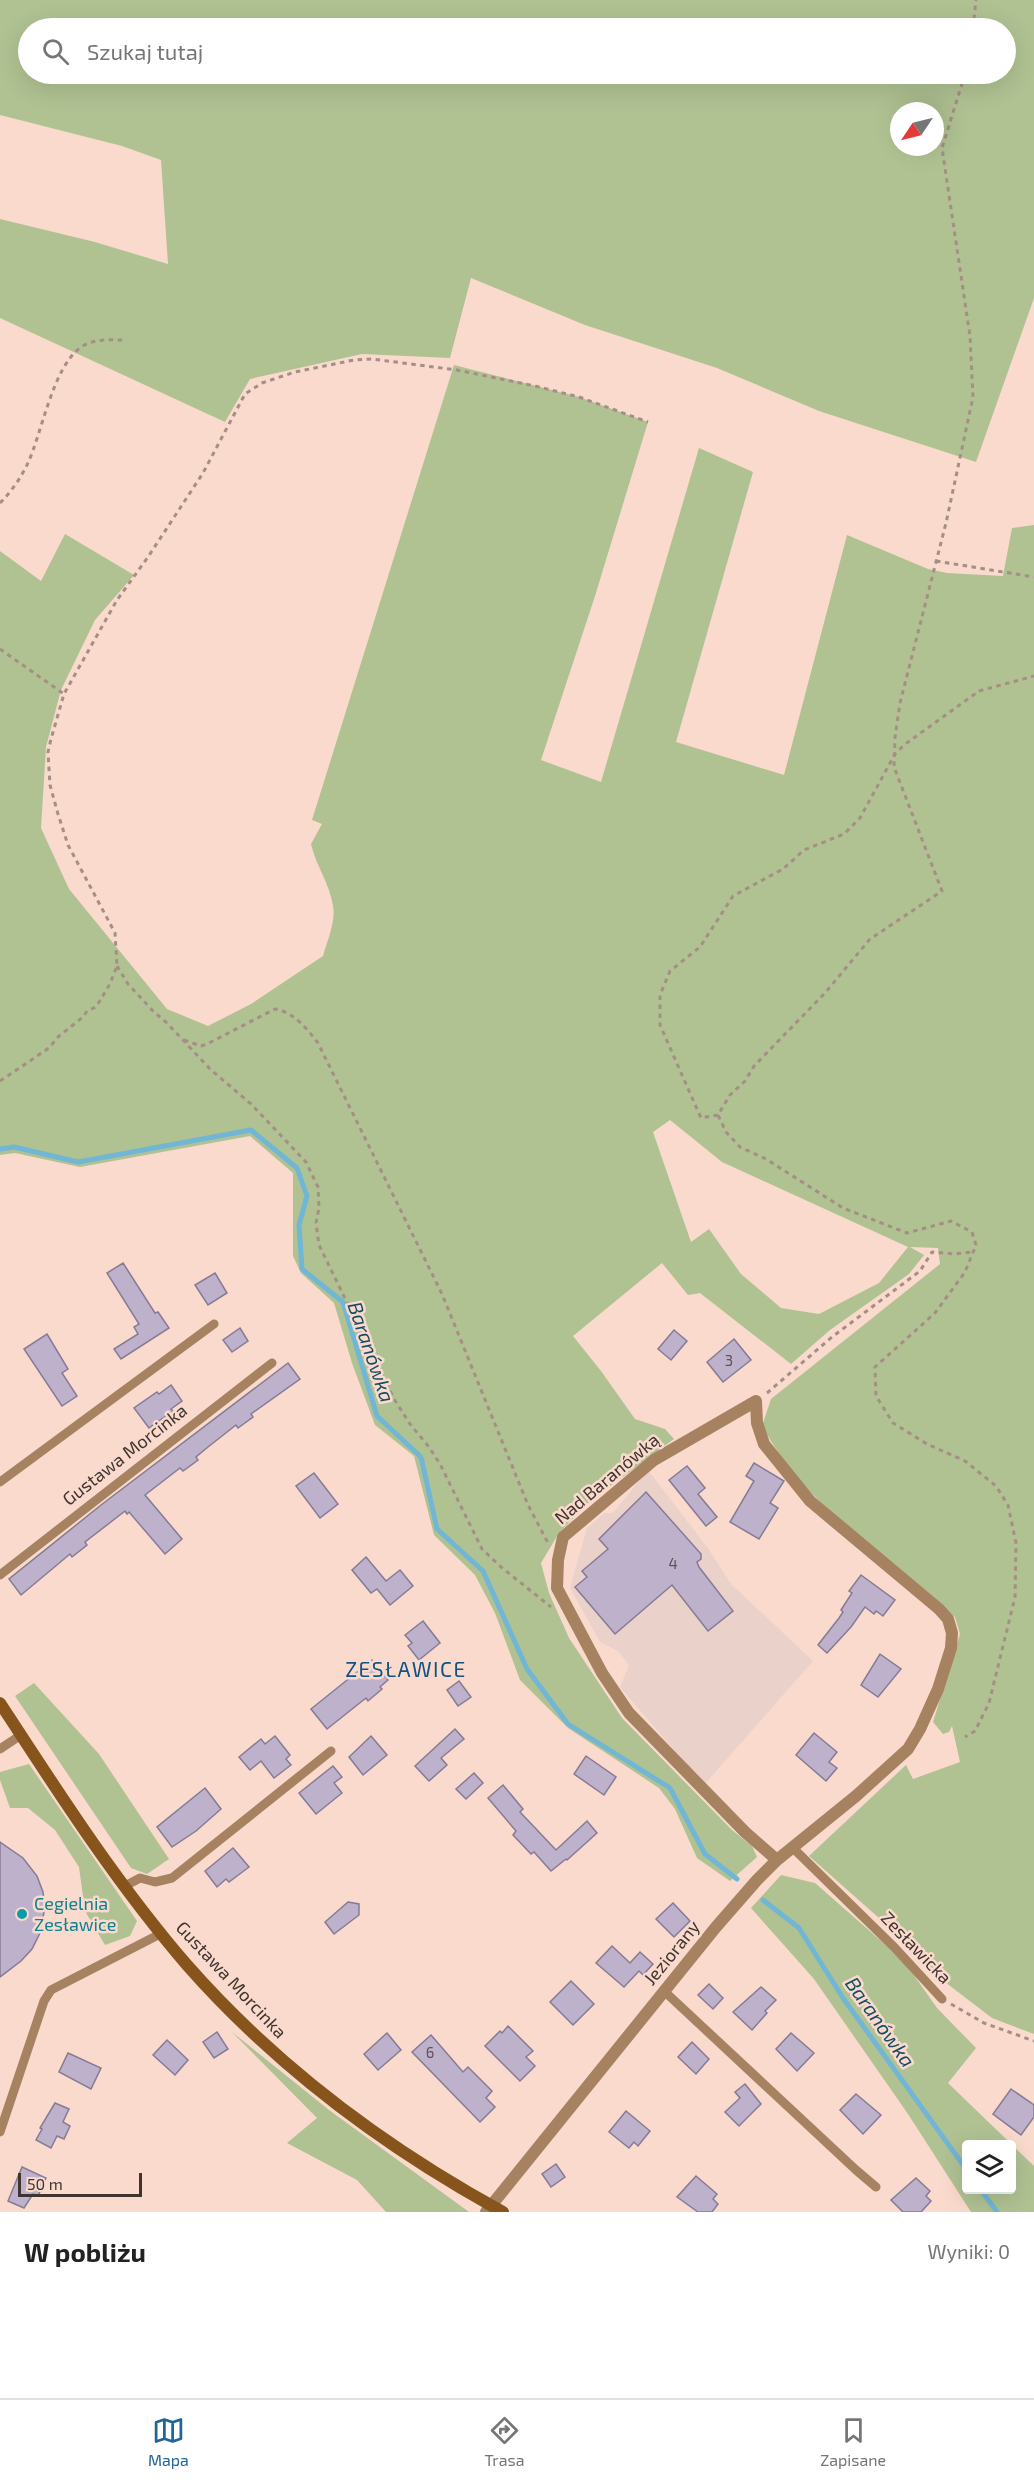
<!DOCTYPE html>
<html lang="pl">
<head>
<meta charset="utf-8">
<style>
	:root { --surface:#fff; --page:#f2f2f2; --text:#222; --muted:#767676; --line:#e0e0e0; --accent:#206599 }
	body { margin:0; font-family:"Exo 2",sans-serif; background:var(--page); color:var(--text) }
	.controls { position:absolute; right:18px; bottom:18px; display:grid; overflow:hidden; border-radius:6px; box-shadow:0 6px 24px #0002 }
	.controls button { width:54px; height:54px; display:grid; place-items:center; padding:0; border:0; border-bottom:2px solid var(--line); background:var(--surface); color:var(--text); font:30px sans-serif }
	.compass { position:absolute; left:890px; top:102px; width:54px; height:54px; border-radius:50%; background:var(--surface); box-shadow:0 6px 24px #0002; rotate:235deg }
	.scale { position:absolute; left:18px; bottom:15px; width:124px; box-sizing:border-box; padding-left:6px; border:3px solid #40342f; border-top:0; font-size:16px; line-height:21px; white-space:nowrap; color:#40342f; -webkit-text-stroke:4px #f9dacd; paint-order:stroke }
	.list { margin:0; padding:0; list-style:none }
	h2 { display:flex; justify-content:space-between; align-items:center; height:78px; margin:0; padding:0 24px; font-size:26px }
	h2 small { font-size:20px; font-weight:400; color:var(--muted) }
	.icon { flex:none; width:33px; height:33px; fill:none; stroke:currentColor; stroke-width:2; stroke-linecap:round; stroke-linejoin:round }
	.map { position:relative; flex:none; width:1034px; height:2212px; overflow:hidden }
	.search { position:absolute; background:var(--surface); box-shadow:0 6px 24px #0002; left:18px; right:18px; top:18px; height:66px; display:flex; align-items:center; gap:15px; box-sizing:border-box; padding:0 21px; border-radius:33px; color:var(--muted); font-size:22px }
	.sheet { height:186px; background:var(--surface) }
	nav { display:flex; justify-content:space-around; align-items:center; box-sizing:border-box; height:84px; border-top:2px solid var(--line); background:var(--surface); font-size:16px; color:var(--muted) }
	nav a { display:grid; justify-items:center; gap:3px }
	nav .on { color:var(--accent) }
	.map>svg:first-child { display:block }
</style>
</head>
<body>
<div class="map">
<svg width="1034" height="2212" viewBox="0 0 1034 2212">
	<rect width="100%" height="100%" fill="#f9dacd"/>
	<path fill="#ead1ca" d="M648,1470l59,77 24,37 82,77 -109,124 -84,-98 9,-22 -11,-14 -18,-9 -30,-54 17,-60 18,-15h8z"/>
	<g fill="#b0c292" fill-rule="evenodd">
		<path d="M0,0h1034v298l-58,164 -157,-51 -102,-43 -132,-43 -114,-47 -21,80 -88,-4 -112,25 -25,43 -225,-104v-99l95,23 73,22 -7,-104 -39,-14 -122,-31zM1006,28v46h-978v-46zM899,111h36v36h-36z"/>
		<path d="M454,365l125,32 69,25 -53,174 -54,164 60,22 98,-334 54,24 -77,270 108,33 63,-240 81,34 19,4 56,3 9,-48 22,-3v1509l-42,-16 -51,-39 -27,-30 -105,-93 97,-91 7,14 47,-17 -8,-36 -3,6 -6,2 -10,-12 27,-88 -5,-17c-69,-58 -149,-111 -193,-191l9,-27 169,-135 -2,-16 -28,-1 14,8 -15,19 -79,56 -39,34 -91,-71 -12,2 -26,-32 -89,73 28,35 34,48 30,10 9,10 -85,63 -30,31 -18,30 8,30 20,45 53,80 110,112 20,16 5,11 -27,24 -33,-23 -22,-49 -16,-21 -91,-60 -48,-48 -25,-67 -20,-38 -41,-40 -20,-79 -39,-31 -23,-62 -18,-60 -33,-30 -8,-17v-83l-43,-37 -170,31 -65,-14 -15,2v-604l41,30 24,-47 69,41 -39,45 -34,70 -15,57 -5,81 28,61 98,120 41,17 43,-22 72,-48c4,-15 13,-34 10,-50 -3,-22 -17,-40 -22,-62l11,-20 -10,-4zM670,1120l52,42 186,85 -29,36 -60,31 -38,-6 -40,-34 -32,-45 -18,13 -38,-110z"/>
		<path d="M34,1683l65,71 70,105 -22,15 -16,-6 -116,-172z"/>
		<path d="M29,1764l108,157 -7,15 -25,9 -20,-34 -6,-44 -24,-37 -27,-22h-18l-10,-28v-8z"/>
		<path d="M781,1875l34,8 89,78 33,47 39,40 -28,35 86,83v46h-63l-63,-98 -94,-135 -63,-71zM966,2144h46v46h-46z"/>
		<path d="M232,2032l97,78 140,102h-83l-29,-32 -70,-37 30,-25z"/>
	</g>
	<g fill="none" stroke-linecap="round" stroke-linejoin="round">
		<g stroke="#72b6d5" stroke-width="5">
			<path d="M0,1149l14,-2 64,15 173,-32 46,38 10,28 -8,29 3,44 41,33 34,114 44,41 16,72 46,42 44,98 41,55 102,64 35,66 32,25"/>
			<path d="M763,1900l36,28 44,70 123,171"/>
			<path d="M981,2190l16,22"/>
		</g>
	</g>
	<g fill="#bdb1cc" stroke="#867b94" stroke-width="1.5">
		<path d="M123,1263l32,50 3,-1 11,16 -48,31 -7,-10 24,-15 -4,-7 5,-3 -32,-51z"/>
		<path d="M215,1273l12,20 -19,12 -13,-20z"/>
		<path d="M240,1328l8,13 -16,11 -9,-12z"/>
		<path d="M674,1330l13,11 -16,19 -13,-11z"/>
		<path d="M47,1334l21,35 -6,4 15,23 -15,10 -38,-57z"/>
		<path d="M734,1339l17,21 -28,22 -16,-20z"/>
		<path d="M288,1363l12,16 -49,35 2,3 -15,11 -2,-3 -28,22 -12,10 2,3 -15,11 -3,-3 -35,27 37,44 -17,15 -36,-42 -2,2 -2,-3 -40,31 2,3 -15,12 -2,-3 -49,41 -12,-16 92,-74z"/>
		<path d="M171,1385l11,16 -11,8 2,2 -24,17 -15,-20 23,-16 2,2z"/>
		<path d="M754,1463l30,18 -14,22 8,5 -19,31 -29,-17 24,-41 -8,-5z"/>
		<path d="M687,1466l18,22 -7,6 19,23 -11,9 -37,-46z"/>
		<path d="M314,1473l24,31 -18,14 -24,-32z"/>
		<path d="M646,1492l55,62v5l-4,3 2,5 34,44 -25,20 -36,-46 -57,49 -40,-47 12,-10 -5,-6 26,-22 -9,-10z"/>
		<path d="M366,1557l20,24 14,-11 13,16 -23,19 -13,-16 -6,4 -19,-23z"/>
		<path d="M861,1575l34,25 -12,16 -7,-5 -2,3 -9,-7 -14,20 -24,26 -9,-8 21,-27 4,-6 -2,-2 11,-17 -3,-2z"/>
		<path d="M423,1621l17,22 -21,17 -11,-14 4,-3 -7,-8z"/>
		<path d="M880,1654l21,15 -23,28 -17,-12z"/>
		<path d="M372,1660l16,20 -8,7 2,2 -14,12 -2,-3 -39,31 -16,-20z"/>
		<path d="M459,1681l12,16 -13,9 -11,-16z"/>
		<path d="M455,1729l9,10 -23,19 6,7 -18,16 -14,-15z"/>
		<path d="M814,1733l23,19 -8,10 8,6 -11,13 -30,-26z"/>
		<path d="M275,1736l15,19 -4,4 5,6 -17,13 -13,-17 -11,9 -11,-13 22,-18 4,5z"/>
		<path d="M371,1736l16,19 -24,20 -14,-18z"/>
		<path d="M586,1756l30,21 -12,18 -30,-21z"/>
		<path d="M333,1766l9,11 -8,6 8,10 -26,21 -17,-21z"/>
		<path d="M474,1773l9,10 -17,16 -10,-10z"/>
		<path d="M503,1785l20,24 -3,3 36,38 31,-29 10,12 -30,27 -1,-1 -15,12 -17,-19 -3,2 -18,-19 3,-4 -28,-33z"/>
		<path d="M205,1788l16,21 -25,22 -24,16 -15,-20z"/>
		<path d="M0,1842l23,16 14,18 6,16 2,15 -5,26 -8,16 -11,12 -21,16z"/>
		<path d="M233,1848l16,19 -20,15 -3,-3 -9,8 -12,-16z"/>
		<path d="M348,1902l11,2v11l-25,19 -9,-12z"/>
		<path d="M673,1903l17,18 -16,16 -18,-18z"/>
		<path d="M612,1946l18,17 10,-11 13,12 -10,11 -4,-4 -15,16 -28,-24z"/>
		<path d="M571,1981l23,23 -21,21 -23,-23z"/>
		<path d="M709,1984l14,14 -10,11 -15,-14z"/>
		<path d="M761,1987l15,13 -11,11 2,2 -15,17 -19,-18z"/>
		<path d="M508,2026l25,25 -7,6 9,9 -15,15 -35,-35 15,-15 2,2z"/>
		<path d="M217,2032l11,17 -14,9 -11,-16z"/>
		<path d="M387,2033l14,17 -23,20 -14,-16z"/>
		<path d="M791,2033l23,20 -17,18 -21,-22z"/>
		<path d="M431,2035l32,37 5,-5 24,24 -6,7 9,9 -15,15 -68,-70z"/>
		<path d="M167,2040l21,20 -13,15 -22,-20z"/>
		<path d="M692,2042l17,17 -13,15 -18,-17z"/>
		<path d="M68,2053l33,15 -10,21 -32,-17z"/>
		<path d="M745,2084l16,20 -22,22 -14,-14 15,-14 -5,-6z"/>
		<path d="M1011,2089l23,16v12l-13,18 -28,-21z"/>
		<path d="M856,2094l25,21 -18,19 -23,-24z"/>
		<path d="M55,2103l14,6 -6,13 7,4 -6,13 -7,-3 -6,12 -15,-8 6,-11 -2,-1z"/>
		<path d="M626,2111l24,20 -12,15 -4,-4 -5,6 -20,-16z"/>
		<path d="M556,2164l9,13 -14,10 -9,-13z"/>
		<path d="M22,2167l24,11 -8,18 -5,-2 -9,14 -16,-7z"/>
		<path d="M696,2176l21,18 -4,5 5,5 -6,8h-14l-21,-15z"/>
		<path d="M916,2178l14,13 -4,5 5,5 -10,11h-18l-12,-12z"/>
	</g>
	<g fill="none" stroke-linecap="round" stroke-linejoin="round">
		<g stroke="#a58e85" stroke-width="3" stroke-dasharray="4.5 4.5" stroke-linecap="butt">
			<path d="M973,28l3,-28"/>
			<path d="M965,74l-23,74 28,188 3,61 -27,126 -46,180 -5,34 -1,30 48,124 -72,48 -45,54 -71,73 -9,15 -15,14 -12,20 8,17 14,15 26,12 77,49 64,25 44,-12 21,11 4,13 -11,27 -30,41 -60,54 1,29 17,27 34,21 38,17 31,25 12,19 8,38 -1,54 -26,106 -14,28 -10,6"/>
			<path d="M0,503c11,-11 20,-24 27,-38 15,-31 25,-97 54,-118 14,-9 30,-7 45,-7"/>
			<path d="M936,561l98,16"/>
			<path d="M0,649l64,45"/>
			<path d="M117,966l11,18 25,27 14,12 43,46 41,35 55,58 12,25 1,21 -3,15 3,22 75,154 16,25 19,23 11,17 42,85 19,18 50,40"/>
			<path d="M184,1040l17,6 6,-2 68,-35c19,3 32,20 43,34l124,251 86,211 20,38"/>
			<path d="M0,1081l49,-33 9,-11 25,-20 4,-6 9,-4 14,-23 7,-18 -2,-33 -47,-88 -10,-31 -8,-29 -2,-33 3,-13 13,-45 53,-94 31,-43 55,-84 42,-79 17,-11 33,-11 59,-12 18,-1 85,11 78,16 44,11 69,25"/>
			<path d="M718,1115l-17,3 -41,-93v-30l10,-24 30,-24 33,-51 50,-27 21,-19 40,-16 16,-16 35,-64 9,-9 75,-54 55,-15"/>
			<path d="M767,1393l65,-56 88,-66 12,-19 23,2 17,-2"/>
			<path d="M951,2004l33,19 50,18"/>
		</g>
		<g stroke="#a68261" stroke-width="9">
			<path d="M0,1482l214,-158"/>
			<path d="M0,1575l272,-212"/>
			<path d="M0,1749l21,-14"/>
			<path d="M793,1848l102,100 47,51"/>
			<path d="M125,1886l15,-8 15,4 17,-4 159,-127"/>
			<path d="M664,1991l192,179 20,17"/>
			<path d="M0,2132l44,-131 7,-11 111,-57"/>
		</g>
		<path stroke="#a68261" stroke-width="12" d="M486,2212l230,-285 41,-47 20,-20 79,-64 52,-47 12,-20 18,-40 13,-41 1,-15 -4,-14 -9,-10 -129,-108 -46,-57 -7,-21 -1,-22 -102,59 -91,77 -5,23 -1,28 45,85 27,40 116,119 32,28"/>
		<path stroke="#87541c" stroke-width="12" d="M0,1703c58,89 117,181 187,262 89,101 199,183 316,247"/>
	</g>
	<circle fill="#0f9aa8" stroke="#f9dacd" stroke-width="2" cx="22" cy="1914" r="6"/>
	<g text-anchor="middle" stroke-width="5" stroke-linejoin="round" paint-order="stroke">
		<g font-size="15" fill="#5f5356">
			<text x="729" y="1366">3</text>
			<text x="673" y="1569">4</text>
			<text x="430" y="2058">6</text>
		</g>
		<g font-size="18" fill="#40342f" stroke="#f9dacd">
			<text transform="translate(125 1455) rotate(-38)" y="6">Gustawa Morcinka</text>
			<text transform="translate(607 1479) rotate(-40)" y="6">Nad Baranówką</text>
			<text transform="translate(916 1948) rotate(46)" y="6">Zesławicka</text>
			<text transform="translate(672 1953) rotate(-51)" y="6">Jeziorany</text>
			<text transform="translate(231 1980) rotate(47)" y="6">Gustawa Morcinka</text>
		</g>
		<g font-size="18" fill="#0d838f" stroke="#f9dacd" text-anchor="start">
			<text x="34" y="1910">Cegielnia<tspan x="34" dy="21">Zesławice</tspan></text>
		</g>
		<g font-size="20" font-style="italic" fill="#144c62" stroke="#f9dacd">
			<text transform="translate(371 1352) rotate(71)" y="7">Baranówka</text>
			<text transform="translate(880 2022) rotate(55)" y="7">Baranówka</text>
		</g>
		<g font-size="21" letter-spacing="1.5" fill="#105281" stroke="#f9dacd">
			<text x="406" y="1677">ZESŁAWICE</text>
		</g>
	</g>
</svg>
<div class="controls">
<button><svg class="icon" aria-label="layers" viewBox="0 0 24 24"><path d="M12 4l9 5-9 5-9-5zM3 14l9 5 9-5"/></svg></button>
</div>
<svg class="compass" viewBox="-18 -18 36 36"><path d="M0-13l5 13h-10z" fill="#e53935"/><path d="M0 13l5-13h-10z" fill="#767676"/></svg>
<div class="scale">50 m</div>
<div class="search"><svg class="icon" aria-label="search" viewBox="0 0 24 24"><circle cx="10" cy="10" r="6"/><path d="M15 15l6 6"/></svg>Szukaj tutaj</div>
</div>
<section class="sheet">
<h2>W pobliżu<small>Wyniki: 0</small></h2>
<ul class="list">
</ul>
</section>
<nav>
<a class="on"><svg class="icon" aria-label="map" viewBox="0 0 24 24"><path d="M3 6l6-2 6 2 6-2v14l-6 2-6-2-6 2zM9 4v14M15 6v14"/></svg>Mapa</a>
<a><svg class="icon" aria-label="directions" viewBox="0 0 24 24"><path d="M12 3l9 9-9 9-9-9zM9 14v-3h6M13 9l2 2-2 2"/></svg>Trasa</a>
<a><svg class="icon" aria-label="saved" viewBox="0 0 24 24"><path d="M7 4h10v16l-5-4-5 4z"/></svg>Zapisane</a>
</nav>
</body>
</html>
